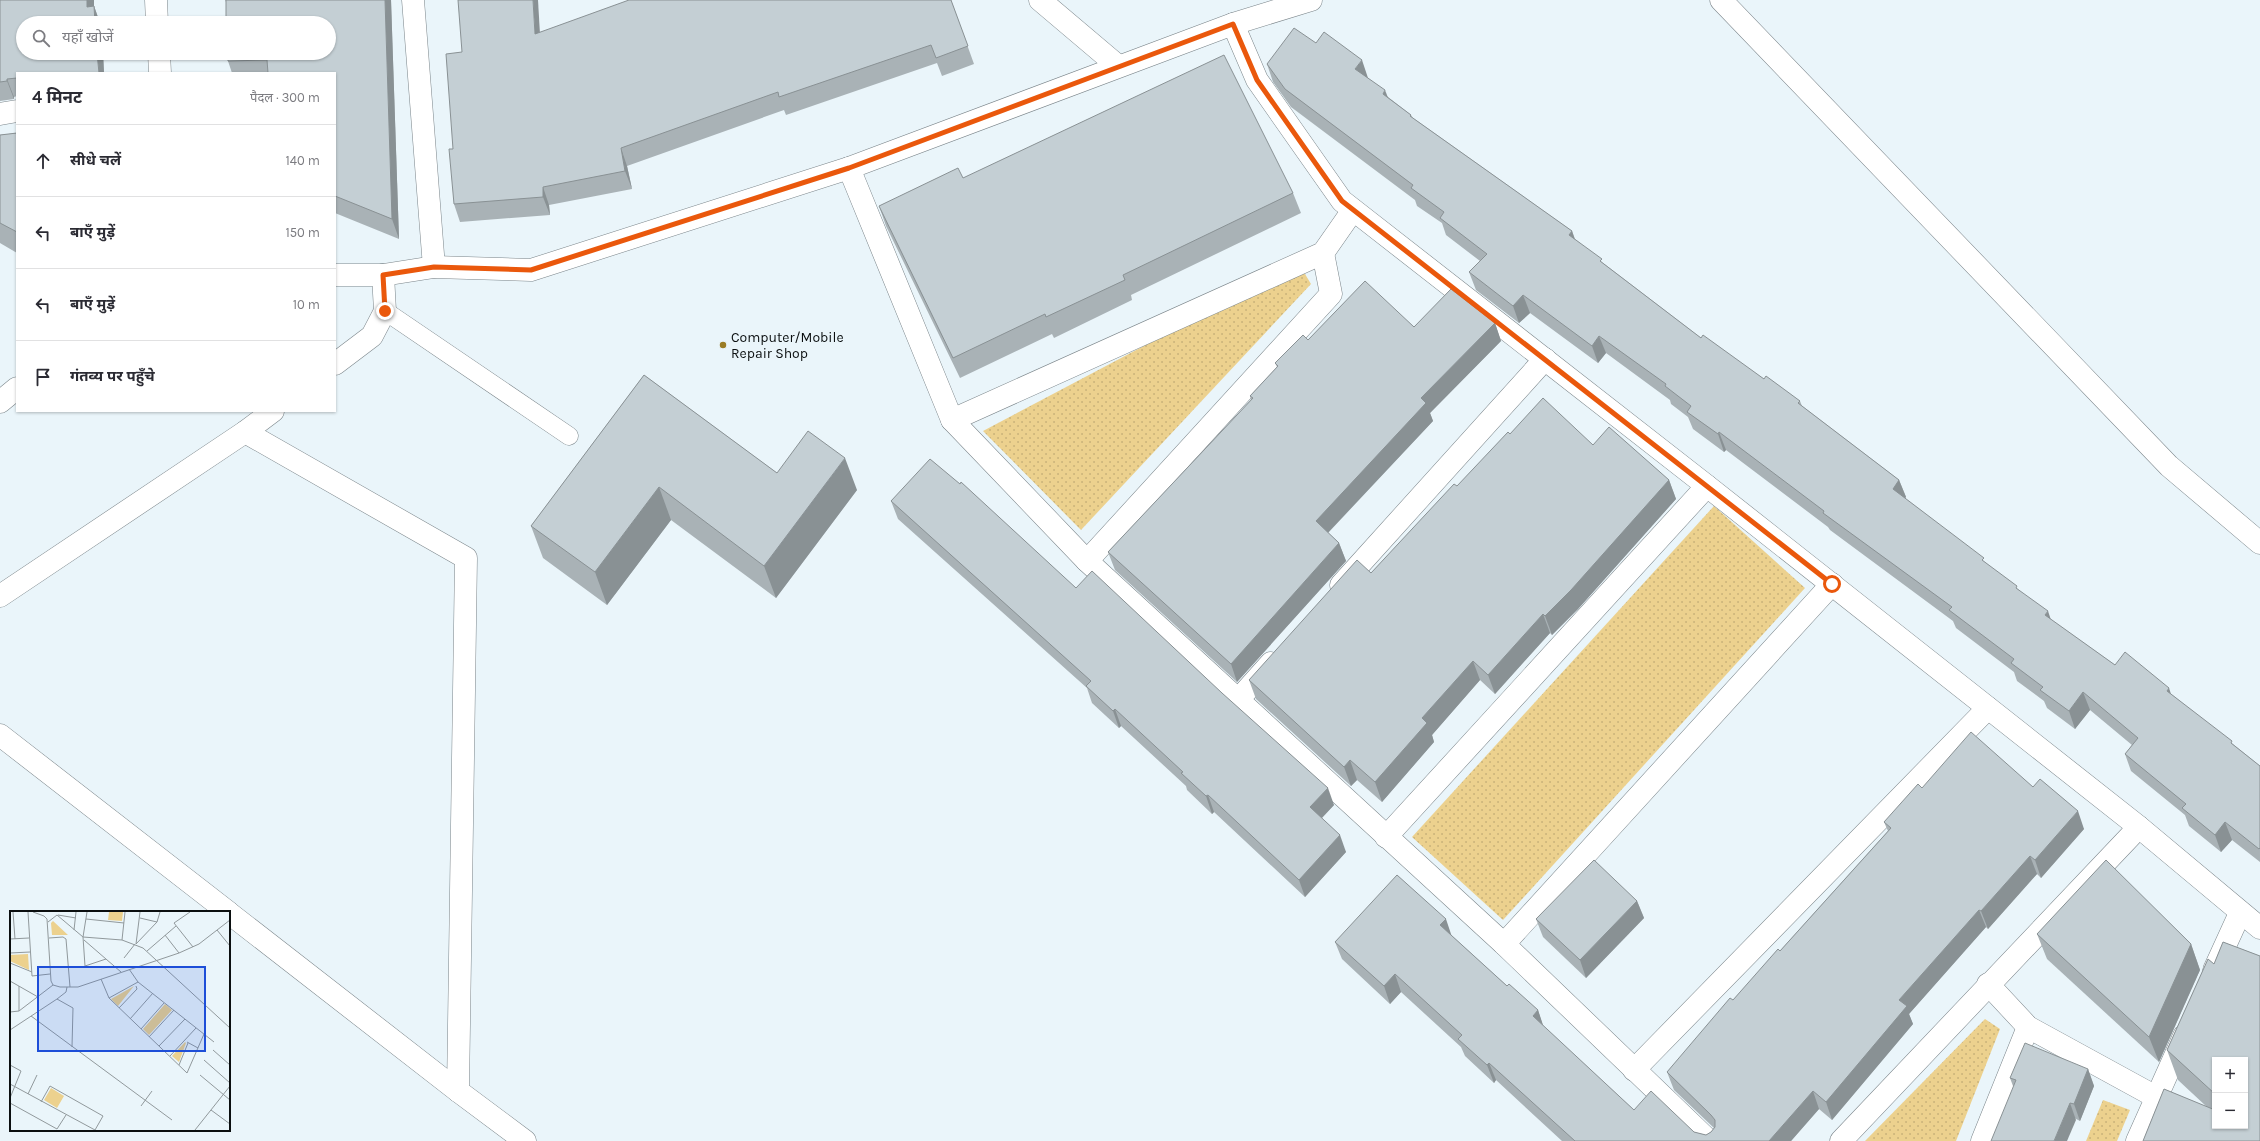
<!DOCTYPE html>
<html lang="hi">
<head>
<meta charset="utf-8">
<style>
	:root { --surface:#fff; --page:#f2f2f3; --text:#2b2b33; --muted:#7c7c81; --line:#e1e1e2 }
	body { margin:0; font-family:Karla,"Noto Sans Devanagari",sans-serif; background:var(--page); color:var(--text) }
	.controls { position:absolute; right:12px; bottom:12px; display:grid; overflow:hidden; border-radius:0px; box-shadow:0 1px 3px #0004 }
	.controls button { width:36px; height:36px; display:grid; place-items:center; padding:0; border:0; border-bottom:1px solid var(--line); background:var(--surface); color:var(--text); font:20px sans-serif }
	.stop { position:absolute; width:12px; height:12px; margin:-9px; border:3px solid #ea580c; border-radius:50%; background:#fff }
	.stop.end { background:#ea580c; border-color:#fff; box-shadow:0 1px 4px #0008 }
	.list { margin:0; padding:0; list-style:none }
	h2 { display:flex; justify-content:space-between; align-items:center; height:52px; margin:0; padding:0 16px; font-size:17px }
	h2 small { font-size:13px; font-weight:400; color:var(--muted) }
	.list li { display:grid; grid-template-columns:26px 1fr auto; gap:12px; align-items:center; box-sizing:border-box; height:72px; padding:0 16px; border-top:1px solid var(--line) }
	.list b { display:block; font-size:15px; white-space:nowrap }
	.list em { font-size:13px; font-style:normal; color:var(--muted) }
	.icon { flex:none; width:22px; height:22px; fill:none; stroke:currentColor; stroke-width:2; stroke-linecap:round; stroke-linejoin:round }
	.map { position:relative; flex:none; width:2260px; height:1141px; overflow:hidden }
	.search { position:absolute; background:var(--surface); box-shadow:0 1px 3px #0004; left:16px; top:16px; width:320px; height:44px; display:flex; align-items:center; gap:10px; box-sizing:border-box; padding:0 14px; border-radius:22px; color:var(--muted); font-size:15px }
	.panel { position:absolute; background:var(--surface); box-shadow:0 1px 3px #0004; left:16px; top:72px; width:320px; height:340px; border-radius:0px }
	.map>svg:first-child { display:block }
</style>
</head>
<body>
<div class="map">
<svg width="2260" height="1141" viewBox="0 0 2260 1141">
	<defs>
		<pattern id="park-dots" width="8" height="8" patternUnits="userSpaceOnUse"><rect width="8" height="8" fill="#ecd18e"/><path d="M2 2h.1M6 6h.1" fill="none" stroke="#c9b279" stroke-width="1.8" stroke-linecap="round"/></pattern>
	</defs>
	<rect width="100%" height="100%" fill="#eaf5fa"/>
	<g fill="url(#park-dots)">
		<path d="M1299,264l12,20 -230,246 -98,-99z"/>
		<path d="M1714,506l91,82 -302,332 -91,-83z"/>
		<path d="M1985,1019l15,10 -44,112h-91z"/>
		<path d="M2103,1100l27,10 -13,31h-31z"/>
	</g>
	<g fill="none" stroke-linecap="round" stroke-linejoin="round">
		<g stroke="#7b858a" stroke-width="19">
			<path id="lane" d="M385,311l184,125"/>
		</g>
		<g stroke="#7b858a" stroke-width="23">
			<g id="street">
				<path d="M413,0l21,267"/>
				<path d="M1040,0l78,66"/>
				<path d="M1233,24l24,56 85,121 365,285 432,341 121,101"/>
				<path d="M0,114l17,-3"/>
				<path d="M849,168l103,252 135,141 417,383 205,197"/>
				<path d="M335,364l37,-28 13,-25 -2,-36"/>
				<path d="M0,402l17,-14"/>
				<path d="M952,420l371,-167 30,-43"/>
				<path d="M245,432l221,126 -8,533"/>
				<path d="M1087,561l244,-267 -8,-41"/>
				<path d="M1341,585l204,-226"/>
				<path d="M0,596l245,-164 28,-21"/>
				<path d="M1237,701l34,-38"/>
				<path d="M0,735l228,177"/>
				<path d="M1386,837l321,-351"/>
				<path d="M229,913l229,178 67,50"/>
				<path d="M1504,944l328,-360"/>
				<path d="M2214,970l26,-57"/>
				<path d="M1988,984l40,43 128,70"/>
				<path d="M1634,1070l354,-362"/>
				<path d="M1841,1141l298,-314"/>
				<path d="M1982,1141l46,-114"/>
				<path d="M2137,1141l47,-105"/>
			</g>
		</g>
		<g stroke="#7b858a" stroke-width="23">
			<g id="secondary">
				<path d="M156,0l1,23"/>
				<path d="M1721,0l448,466 91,77"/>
				<path d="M159,53l1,20"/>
				<path d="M335,275h48l51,-8 97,3 318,-102 384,-144 78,-24"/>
			</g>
		</g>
		<use href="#lane" stroke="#fff" stroke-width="18"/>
		<use href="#street" stroke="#fff" stroke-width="22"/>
		<use href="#secondary" stroke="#fff" stroke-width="22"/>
	</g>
	<g fill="#a9b2b6" fill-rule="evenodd">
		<path d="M0,0h94v6l6,17h-77v30h80l1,20h-87v23l-3,1v2l-14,2z"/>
		<path d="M225,0h166l8,239 -64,-26v-140h-103l-4,-12 -2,-59z"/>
		<path d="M951,0l23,64 -32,12 -5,-13 -151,52 -2,-5 -157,56 5,23 -83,16 1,10 -90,7 -6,-18 -1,-55 9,-97 78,-20z"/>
		<path d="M1316,43l52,35 20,19 23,18 2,3 159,113 3,8 28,24 98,75 63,41 36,22 2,5 97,74 7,17 -1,1 81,65 33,27 31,29 65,46 56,29 89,72v96l-28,-22 -11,12 -32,-26 -4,-11 -54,-44 -6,-17 7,-9 -42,-35 -15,19 -28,-21 -3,-7 -27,-20 -3,-9 -58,-44 -3,-7 -123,-91 -2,-3 -102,-77 -2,2 -31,-23 -5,-12 -17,-13 -1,-4 -64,-47 -8,10 -68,-50 -11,10 -43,-33 -7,-18 11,-11 -34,-26 -4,-12 -25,-17 -2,-6 -124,-93 -18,-25 -6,-18z"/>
		<path d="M17,133v120l-17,-10v-108z"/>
		<path d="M963,178l330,15 8,20 -170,82 1,5 -78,38 -2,-4 -92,44 -74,-152 -7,-20z"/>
		<path d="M1495,323l6,18 -71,72 3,8 -105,112 11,10 7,18 -109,121 -122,-112 -7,-18 143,-152 -1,-4 27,-29 -2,-4 33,-23 106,-13z"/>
		<path d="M644,375l133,98 80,17 -81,108 -105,-78 -64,85 -64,-47 -12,-32z"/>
		<path d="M1510,434l83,11 76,35 7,19 -98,110 -26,26 -2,-2 -55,61 -15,-14 -48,55 2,7 -52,60 -25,-22 -6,6 -95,-87 -7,-19 122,-107z"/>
		<path d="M891,501l185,87 258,217 -12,13 24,34 -41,45 -91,-85 -2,2 -25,-24 -1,-4 -65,-60 -2,2 -27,-25 -5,-15 -189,-169z"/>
		<path d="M2033,787l51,42 -43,49 -4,-4 -49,55 -2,-2 -77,87 4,10 -81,96 -13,-11 -28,32h-229l-66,-61 -2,3 -29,-27 -4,-9 -60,-55 -11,12 -48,-45 -7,-17 116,-7 56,51 31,24 5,16 91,84 60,22 12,3 5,-3 3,-4 -40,-38 -7,-18 66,-72 47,-49 108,-120 -4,-9 38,-34z"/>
		<path d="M1637,901l7,17 -58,60 -43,-41 -7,-18z"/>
		<path d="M2037,934l154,10 9,26 -41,92 -112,-103z"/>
		<path d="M2223,942l37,14v185h-117l21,-52 43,18 -29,-27 -11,-30 41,-91 6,5zM2215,1060h30v66h-30z"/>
		<path d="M2088,1069l6,17 -14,35 -67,-35 -3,-8z"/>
	</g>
	<g fill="#899194">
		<path d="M87,0h7v23l-7,-16z"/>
		<path d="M385,0h6l8,239 -7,-20z"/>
		<path d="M533,0h5l3,52 -6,-18z"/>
		<path d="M94,6l6,17h-5z"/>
		<path d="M97,53h6l1,20h-5z"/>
		<path d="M1362,60l6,18 -6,8 -7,-17z"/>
		<path d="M7,79l7,18v2l-7,-18z"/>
		<path d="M1385,90l7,18 -9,-14z"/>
		<path d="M621,148l6,18 5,23 -7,-18z"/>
		<path d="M543,187l6,18 1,10 -7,-18z"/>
		<path d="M1572,231l6,18 -9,-14z"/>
		<path d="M1523,295l7,18 -11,10 -6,-17z"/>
		<path d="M1495,323l6,18 -71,72 3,8 -111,118 -6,-18 105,-123z"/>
		<path d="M1599,336l7,17 -8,10 -6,-17z"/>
		<path d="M1719,432l7,18 -2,2 -6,-18z"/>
		<path d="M845,458l12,32 -81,108 -12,-32z"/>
		<path d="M1669,480l7,19 -98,110 -26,26 -7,-19z"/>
		<path d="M1899,480l7,17 -7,9 -6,-17z"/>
		<path d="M659,487l12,33 -64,85 -12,-33z"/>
		<path d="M1339,543l7,18 -109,121 -6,-18z"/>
		<path d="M2048,611l6,18 -9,-14z"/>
		<path d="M1543,614l7,19 -55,61 -7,-19z"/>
		<path d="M1473,661l7,19 -48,55 2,7 -52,60 -7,-20 47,-64z"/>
		<path d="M2169,688l6,18 -8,-15z"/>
		<path d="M2083,692l7,18 -15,19 -6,-18z"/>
		<path d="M1115,709l6,17 -2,2 -6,-17z"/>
		<path d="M1350,760l7,20 -6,6 -7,-19z"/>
		<path d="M1328,788l6,17 -18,19 -6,-17z"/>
		<path d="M1208,795l6,17 -2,2 -6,-18z"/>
		<path d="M2078,811l6,18 -43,49 -6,-18z"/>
		<path d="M2225,822l7,18 -11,12 -6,-17z"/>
		<path d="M1340,835l6,17 -41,45 -6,-17z"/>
		<path d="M2030,856l7,18 -49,55 -7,-18z"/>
		<path d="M1637,901l7,17 -58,60 -6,-18z"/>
		<path d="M1979,910l7,17 -77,87 4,10 -81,96 -6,-18 73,-102z"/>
		<path d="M1446,919l6,18 -12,-12z"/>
		<path d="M2191,944l9,26 -41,92 -10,-25z"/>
		<path d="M1395,974l6,18 -11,12 -6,-18z"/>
		<path d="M1538,1010l6,18 -11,-12z"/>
		<path d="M1489,1063l7,17 -2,3 -7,-18z"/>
		<path d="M2088,1069l6,17 -14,35 -6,-17z"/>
		<path d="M1813,1091l6,18 -28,32h-22z"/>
		<path d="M2070,1103l6,17 -9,21h-13z"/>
	</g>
	<g fill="#c4cfd4" stroke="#899194">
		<path d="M0,0h87v7l7,-1 1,17h-72v30h74l2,20h-82v5l-10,1v2l-7,1z"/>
		<path d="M226,0h159l7,219 -57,-23v-123h-67l-1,-13 -39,1v-8h101v-30h-103z"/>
		<path d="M458,0h75l2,34 94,-34h322l17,46 -32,12 -5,-13 -152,52 -1,-5 -157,56 4,23 -82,16v10l-89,7 -5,-55h4l-7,-95 16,-2z"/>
		<path d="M1294,28l22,15 8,-11 38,28 -7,9 30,21 -2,4 28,21 -1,1 162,115 -3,4 33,24 -2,2 101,77 2,-3 61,44 2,-3 34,25 -2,2 101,77 -6,9 91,69 -2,2 35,26 -1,2 32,23 -3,4 70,50 10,-13 44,36 -2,3 65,50 -1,2 29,23v82l-1,1 -34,-27 -10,13 -33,-27 4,-4 -61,-50 13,-16 -55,-46 -14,19 -29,-21 3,-3 -32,-24 3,-4 -65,-49 3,-3 -129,-94 1,-2 -105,-79 -1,2 -31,-22 4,-6 -26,-20 1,-2 -67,-48 -7,10 -69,-51 -10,11 -44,-34 18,-18 -47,-36 4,-6 -33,-24 2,-3 -128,-96 -18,-25z"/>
		<path d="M1224,55l69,138 -170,82 2,5 -79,37 -1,-3 -92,44 -74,-152 79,-38 5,10z"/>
		<path d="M17,133v99l-17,-9v-88z"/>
		<path d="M1365,281l49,46 37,-38 44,34 -74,75 5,5 -110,118 23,22 -108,121 -123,-112 145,-154 -3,-2 28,-30 -3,-3 28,-28 5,5z"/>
		<path d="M644,375l133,98 31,-42 37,27 -81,108 -105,-79 -64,85 -64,-46z"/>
		<path d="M1543,398l50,47 16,-18 60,53 -98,110 -26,26 -2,-2 -55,61 -15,-14 -51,57 5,5 -52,59 -25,-22 -6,7 -95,-87 108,-120 14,13 83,-89 3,2 51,-54 2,2z"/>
		<path d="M930,459l30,25 1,-2 115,106 16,-17 130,122 106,95 -18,19 30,28 -41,45 -91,-85 -2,1 -25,-23 2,-1 -68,-63 -2,2 -27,-25 5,-5 -200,-180z"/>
		<path d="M1971,732l62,55 7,-8 38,32 -43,49 -5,-4 -49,55 -2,-1 -80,90 8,6 -81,96 -13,-11 -44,50h-194l-86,-78 -2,2 -29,-26 4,-4 -67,-61 -11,12 -49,-44 62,-67 49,44 -6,6 67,61 2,-2 29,26 -5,6 101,94 17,-19 43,41 12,3 5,-3 4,-5v-7l-4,-5 -44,-43 63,-74 3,2 45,-51 2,2 111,-123 -7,-6 34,-38 4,4z"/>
		<path d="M1594,860l43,41 -57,59 -44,-41z"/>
		<path d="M2106,860l85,84 -42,93 -112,-103z"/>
		<path d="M2223,942l37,14v185h-117l21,-52 51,21v16h30v-4l1,1 -1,-1v-62h-30v34l-48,-44 41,-91 6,5z"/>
		<path d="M2025,1043l63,26 -14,35 -4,-1 -16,38h-63l25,-61 -6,-2z"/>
	</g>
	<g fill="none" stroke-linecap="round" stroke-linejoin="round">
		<path stroke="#ea580c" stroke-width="5" d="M385,311l-2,-36 51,-8 97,3 318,-102 384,-144 24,56 85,121 490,383"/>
	</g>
	<circle fill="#9a7c25" stroke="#eaf5fa" stroke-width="1.5" cx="723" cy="345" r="4"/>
	<g text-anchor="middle" stroke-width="4" stroke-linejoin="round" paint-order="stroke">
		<g font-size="14" fill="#0b0f10" stroke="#eaf5fa" text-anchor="start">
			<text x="731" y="342">Computer/Mobile<tspan x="731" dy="16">Repair Shop</tspan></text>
		</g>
	</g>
	<g transform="translate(10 911)">
		<rect width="220" height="220" fill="#eaf5fa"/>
		<path d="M99,1h14l-1,9 -14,-1zM43,10l15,14h-16l-1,-12zM18,43l1,16 -19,-9v-6zM124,75l-16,20 -7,-7zM155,93l7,6 -23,25 -6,-6zM175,131l1,1 -7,19 -7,-6zM41,177l13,8 -7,12 -13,-8z" fill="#ecd18e"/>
		<path fill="none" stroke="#91999c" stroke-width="1" d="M3,1l2,27M18,1l4,64 18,-2M23,1l11,4 3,3 4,62 2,4 7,2h18l101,-34 20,-9 31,-24M77,1l-4,25 2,29 21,-7M180,1l-16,11 19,24M48,4l18,3M130,7l17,4M76,8l38,4M38,11l9,-7 26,22 39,3 21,8 87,80M64,19l2,-18M207,19l13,16M155,24l14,18M39,27l14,-1 3,2 4,48M0,28l19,-1M74,29l37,32M112,29l3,-28M126,33l21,-22 3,-10M126,33l4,-32M137,40l29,-25M0,42l20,-1M114,47l11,-14M0,52l22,9M119,58l9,13 76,60M91,68l8,19 78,75 17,-39M0,70l28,16M99,87l29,-16M47,88l16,9 -1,39M109,97l18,-19 -1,-3M9,100v-25M0,101l9,-1 34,-26M21,105l141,104M120,108l23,-26M131,118l23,-26M0,119l47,-31 9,-7 1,-5M139,126l25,-27M177,131l11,6M149,135l26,-27M203,139l17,15M160,145l26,-28M194,149l26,23M0,154l11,6 -11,27M169,154l9,-22M190,164l30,25M0,173l85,46M18,183l9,-19M31,191l9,-16 53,30 -8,14M0,192l47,26 9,-14M131,195l11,-15M201,199l19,14M185,219l35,-44"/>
		<path fill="#1d4ed8" fill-opacity="0.15" stroke="#1d4ed8" stroke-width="2" d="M28,56h167v84h-167z"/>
		<rect width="220" height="220" fill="none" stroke="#0b0f10" stroke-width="2"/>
	</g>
</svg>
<div class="controls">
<button>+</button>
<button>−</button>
</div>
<div class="stop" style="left:1832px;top:584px"></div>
<div class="stop end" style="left:385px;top:311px"></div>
<div class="search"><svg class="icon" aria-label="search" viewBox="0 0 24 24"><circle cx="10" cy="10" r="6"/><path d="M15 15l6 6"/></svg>यहाँ खोजें</div>
<section class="panel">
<h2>4 मिनट<small>पैदल · 300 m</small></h2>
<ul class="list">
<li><svg class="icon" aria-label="ahead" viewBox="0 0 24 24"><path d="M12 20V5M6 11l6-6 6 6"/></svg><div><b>सीधे चलें</b></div><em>140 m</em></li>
<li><svg class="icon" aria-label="left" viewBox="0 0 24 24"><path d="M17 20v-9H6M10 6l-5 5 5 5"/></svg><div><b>बाएँ मुड़ें</b></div><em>150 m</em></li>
<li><svg class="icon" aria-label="left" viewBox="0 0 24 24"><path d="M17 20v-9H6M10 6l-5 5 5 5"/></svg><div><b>बाएँ मुड़ें</b></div><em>10 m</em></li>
<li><svg class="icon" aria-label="arrive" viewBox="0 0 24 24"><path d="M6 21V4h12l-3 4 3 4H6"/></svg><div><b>गंतव्य पर पहुँचे</b></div></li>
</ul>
</section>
</div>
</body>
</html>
